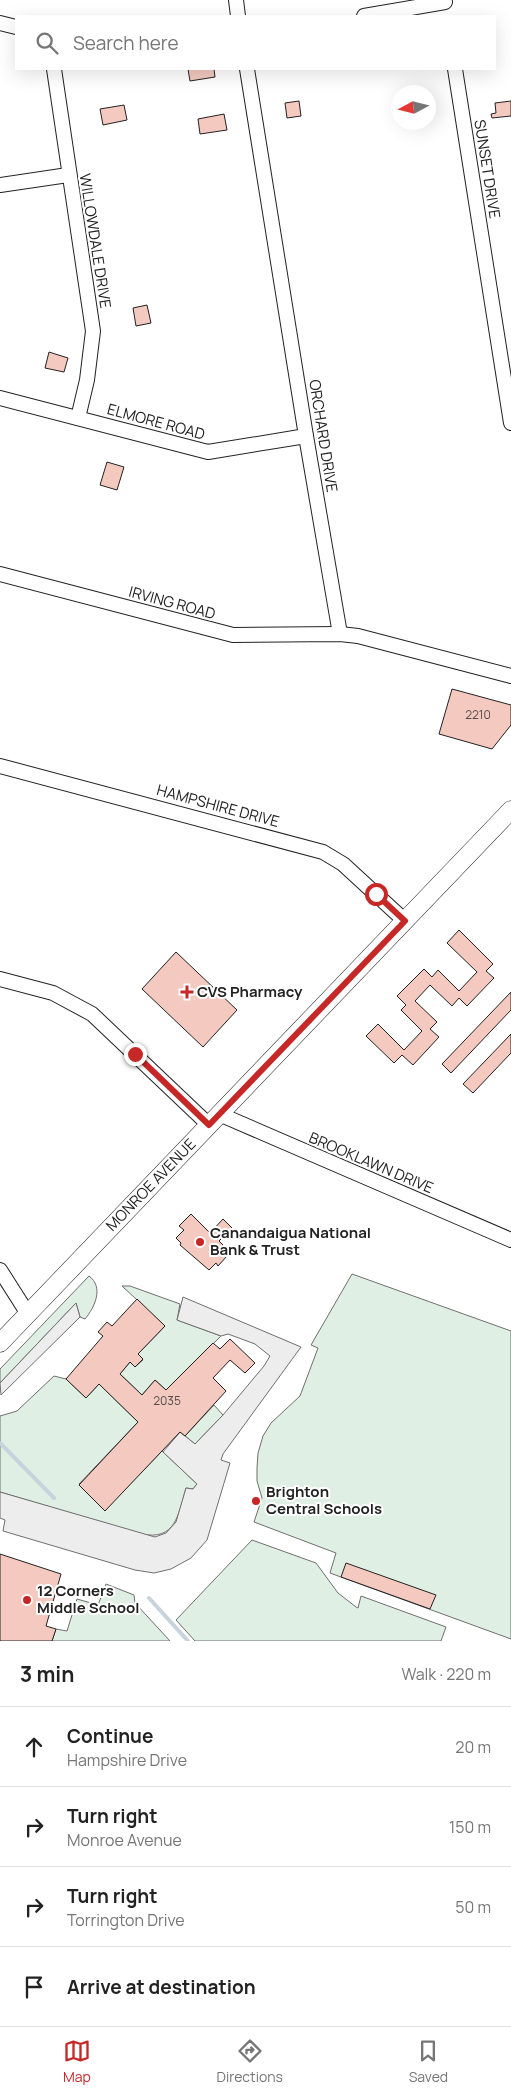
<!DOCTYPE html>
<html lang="en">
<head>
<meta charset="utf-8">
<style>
	:root { --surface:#fff; --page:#f2f2f2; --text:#222; --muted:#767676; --line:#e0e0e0; --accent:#c62828 }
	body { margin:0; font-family:Manrope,sans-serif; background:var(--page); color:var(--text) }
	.compass { position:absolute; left:391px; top:85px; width:45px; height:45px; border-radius:50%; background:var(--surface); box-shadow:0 5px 20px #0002; rotate:263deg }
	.stop { position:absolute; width:15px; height:15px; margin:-11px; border:4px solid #c62828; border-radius:50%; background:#fff }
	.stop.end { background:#c62828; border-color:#fff; box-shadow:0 1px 5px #0008 }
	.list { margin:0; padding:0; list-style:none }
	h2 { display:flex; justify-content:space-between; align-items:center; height:65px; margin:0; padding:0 20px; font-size:21px }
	h2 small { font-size:16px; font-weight:400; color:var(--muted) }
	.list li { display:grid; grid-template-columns:32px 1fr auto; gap:15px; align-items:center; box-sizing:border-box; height:80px; padding:0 20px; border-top:1px solid var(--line) }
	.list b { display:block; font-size:19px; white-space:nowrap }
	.list p { margin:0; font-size:16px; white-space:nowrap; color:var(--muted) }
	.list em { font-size:16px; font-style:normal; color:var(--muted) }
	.icon { flex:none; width:28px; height:28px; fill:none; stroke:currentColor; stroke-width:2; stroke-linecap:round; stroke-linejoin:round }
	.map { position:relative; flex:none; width:511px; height:1641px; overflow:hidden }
	.search { position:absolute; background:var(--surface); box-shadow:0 5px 20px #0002; left:15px; right:15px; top:15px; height:55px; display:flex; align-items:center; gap:12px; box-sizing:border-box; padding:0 18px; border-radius:0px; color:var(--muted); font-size:19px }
	.sheet { height:385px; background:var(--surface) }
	nav { display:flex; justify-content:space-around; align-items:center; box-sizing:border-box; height:70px; border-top:1px solid var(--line); background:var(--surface); font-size:14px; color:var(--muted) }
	nav a { display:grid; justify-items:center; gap:2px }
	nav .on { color:var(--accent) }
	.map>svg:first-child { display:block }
</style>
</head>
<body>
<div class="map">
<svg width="511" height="1641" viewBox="0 0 511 1641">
	<rect width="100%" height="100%" fill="#fff"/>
	<g fill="#e0efe3" stroke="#6f6f6f">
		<path d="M352,1274l159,57v308l-181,-66 6,-20 -82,-31 8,-24 -5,-17v-13l1,-15 5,-17 8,-13 29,-27 18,-48 -7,-3z"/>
		<path d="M89,1276c15,11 6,31 -4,43l-5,-2 -4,-14 -76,80v-14z"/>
		<path d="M122,1286h8l50,18 -3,16 44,16 -55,54 -11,-10 -13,15 -22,-21 10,-12 5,5 8,-7 -5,-6 27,-28z"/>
		<path d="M54,1376l12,3 20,19 13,-14 39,38 -59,62 26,26 57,-59 35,33 -4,5 -7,-1c-8,27 -10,53 -45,46l-141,-42v-76l17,-5z"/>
		<path d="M214,1405l9,10 -28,29 -10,-8z"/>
		<path d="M252,1540l64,23 22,30 18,14 2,1 3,-12 85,31 -5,14h-246l-19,-21z"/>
		<path d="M106,1584l28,11 1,8 35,38h-118l4,-12 11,2 10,-32 21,6z"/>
	</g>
	<g fill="#ededed" stroke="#6f6f6f">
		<path d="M183,1297l118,50 -78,107 -2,6 9,3 -23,77 -16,18 -20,11 -17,4 -19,-3 -132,-39 2,-11 -5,-2v-26l155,45 11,-4 10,-11 10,-34 7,1 4,-5 -34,-32 17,-20 15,12 28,-29 41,-49 6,-10 -15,-12 -27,-10 -7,2 -44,-16z"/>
		<path d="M76,1303l4,14 -79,78 -1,-12z"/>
	</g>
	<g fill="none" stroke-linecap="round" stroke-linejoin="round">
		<g stroke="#c7d3dd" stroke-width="4">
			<path d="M0,1443l54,55"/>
			<path d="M149,1598l39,43"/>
		</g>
	</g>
	<g fill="#f3c9c0" stroke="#222">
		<path d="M188,69h26l1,8 -25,4z"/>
		<path d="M299,101l2,15 -14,2 -2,-15z"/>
		<path d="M511,101v15l-19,2 -1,-4 5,-1 -1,-10z"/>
		<path d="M124,105l3,15 -24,5 -3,-16z"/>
		<path d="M224,114l3,16 -27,4 -2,-15z"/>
		<path d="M147,305l4,18 -15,3 -3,-18z"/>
		<path d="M49,352l19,6 -4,14 -19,-4z"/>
		<path d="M107,462l17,5 -7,23 -17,-5z"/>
		<path d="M452,689l59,16v20l-19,24 -53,-15z"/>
		<path d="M459,930l34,34 -7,7 8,7 -27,28 -8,-8 -7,8 -22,-21 -15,16 22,21 -7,7 9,8 -26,28 -11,-10 -8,8 -28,-27 12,-12 26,26 18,-19 -21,-21 5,-5 -9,-9 27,-27 8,8 6,-7 21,21 18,-19 -30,-29z"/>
		<path d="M176,952l61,58 -34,37 -61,-58z"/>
		<path d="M511,992v18l-60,63 -9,-9z"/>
		<path d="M511,1034v19l-38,40 -10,-9z"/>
		<path d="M191,1214l19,19 13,-14 9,9 -13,13 9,9 -3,4 2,2 -9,10 -2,-3 -7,7 -29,-25 1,-2 -5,-5 8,-8 -5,-4z"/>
		<path d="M137,1299l28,27 -27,28 5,5 -8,8 -5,-5 -10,12 22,21 13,-15 11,10 47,-47 7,6 10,-10 25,24 -10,10 -15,-13 -17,18 13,13 -41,45 -5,-4 -75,79 -26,-26 59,-63 -39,-38 -13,14 -20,-19 37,-43 -5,-4 9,-10 5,4z"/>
		<path d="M0,1554l61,20 -15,52 10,3 -4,12h-52z"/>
		<path d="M346,1563l90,32 -6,14 -89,-32z"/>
	</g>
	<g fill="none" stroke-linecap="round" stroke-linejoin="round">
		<g stroke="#222" stroke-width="16">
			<g id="minor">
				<path d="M236,0l2,16"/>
				<path d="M364,16l81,-14"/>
				<path d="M0,23l16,4"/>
				<path d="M54,69l39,262 -6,49 -9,38"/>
				<path d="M247,69l59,367 34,198"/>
				<path d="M455,69l56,354"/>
				<path d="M0,185l68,-10"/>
				<path d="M0,398l208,54 98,-16"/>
				<path d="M0,574l233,61 107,-1 18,2 153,40"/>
				<path d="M0,766l323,86 20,12 62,57"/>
				<path d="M0,979l53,14 39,21 117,111"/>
				<path d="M219,1114l292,126"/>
				<path d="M0,1270l28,44"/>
			</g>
		</g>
		<g stroke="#222" stroke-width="19">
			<path id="major" d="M0,1343l511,-533"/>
		</g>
		<use href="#minor" stroke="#fff" stroke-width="14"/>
		<use href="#major" stroke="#fff" stroke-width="18"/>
	</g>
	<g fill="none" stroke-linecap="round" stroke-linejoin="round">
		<path stroke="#c62828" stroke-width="6" d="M135,1054l74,71 196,-204 -29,-27"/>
	</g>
	<g fill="#c62828" stroke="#fff" stroke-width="2">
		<path d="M184.5 984.5h5v5h5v5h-5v5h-5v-5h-5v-5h5z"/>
		<circle cx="200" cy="1242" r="5"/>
		<circle cx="256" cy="1501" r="5"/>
		<circle cx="27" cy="1600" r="5"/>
	</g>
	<g text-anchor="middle" stroke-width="4" stroke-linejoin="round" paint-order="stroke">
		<g font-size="12" fill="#564c4a">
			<text x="478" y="719">2210</text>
			<text x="167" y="1405">2035</text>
		</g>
		<g font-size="15" fill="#222" stroke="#fff">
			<text transform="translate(487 169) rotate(81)" y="5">SUNSET DRIVE</text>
			<text transform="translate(95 241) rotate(81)" y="5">WILLOWDALE DRIVE</text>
			<text transform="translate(156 422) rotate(15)" y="5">ELMORE ROAD</text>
			<text transform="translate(323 436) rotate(81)" y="5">ORCHARD DRIVE</text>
			<text transform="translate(172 603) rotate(15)" y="5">IRVING ROAD</text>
			<text transform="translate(218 806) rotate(15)" y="5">HAMPSHIRE DRIVE</text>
			<text transform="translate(371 1163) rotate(23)" y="5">BROOKLAWN DRIVE</text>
			<text transform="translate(151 1185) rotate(-46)" y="5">MONROE AVENUE</text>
		</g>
		<g font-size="15" font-weight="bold" fill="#222" stroke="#fff" text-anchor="start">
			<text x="197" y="997">CVS Pharmacy</text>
			<text x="210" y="1238">Canandaigua National<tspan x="210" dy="17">Bank &amp; Trust</tspan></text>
			<text x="266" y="1497">Brighton<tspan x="266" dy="17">Central Schools</tspan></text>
			<text x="37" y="1596">12 Corners<tspan x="37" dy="17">Middle School</tspan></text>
		</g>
	</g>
</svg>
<svg class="compass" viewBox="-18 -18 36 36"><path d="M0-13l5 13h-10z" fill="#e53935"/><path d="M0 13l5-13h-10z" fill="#767676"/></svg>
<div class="stop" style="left:376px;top:894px"></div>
<div class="stop end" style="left:135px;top:1054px"></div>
<div class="search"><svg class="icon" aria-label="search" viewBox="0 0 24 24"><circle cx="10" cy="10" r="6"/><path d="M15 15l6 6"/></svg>Search here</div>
</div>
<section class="sheet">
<h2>3 min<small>Walk · 220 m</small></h2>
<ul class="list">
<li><svg class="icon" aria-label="ahead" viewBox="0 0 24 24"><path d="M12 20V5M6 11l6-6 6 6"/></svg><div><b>Continue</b><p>Hampshire Drive</p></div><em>20 m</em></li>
<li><svg class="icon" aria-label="right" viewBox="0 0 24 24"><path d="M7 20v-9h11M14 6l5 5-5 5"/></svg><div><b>Turn right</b><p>Monroe Avenue</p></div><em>150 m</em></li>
<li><svg class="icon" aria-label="right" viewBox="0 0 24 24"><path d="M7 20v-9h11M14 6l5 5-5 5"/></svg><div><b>Turn right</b><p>Torrington Drive</p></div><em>50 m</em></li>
<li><svg class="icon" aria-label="arrive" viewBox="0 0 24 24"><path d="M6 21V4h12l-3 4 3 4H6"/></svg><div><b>Arrive at destination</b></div></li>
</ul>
</section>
<nav>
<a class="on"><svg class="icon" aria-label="map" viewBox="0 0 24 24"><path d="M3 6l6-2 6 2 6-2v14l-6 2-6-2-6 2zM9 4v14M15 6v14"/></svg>Map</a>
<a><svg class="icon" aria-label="directions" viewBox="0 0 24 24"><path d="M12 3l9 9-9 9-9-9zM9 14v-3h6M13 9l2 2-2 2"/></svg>Directions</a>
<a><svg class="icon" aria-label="saved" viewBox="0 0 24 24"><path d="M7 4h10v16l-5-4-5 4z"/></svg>Saved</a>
</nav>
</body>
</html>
